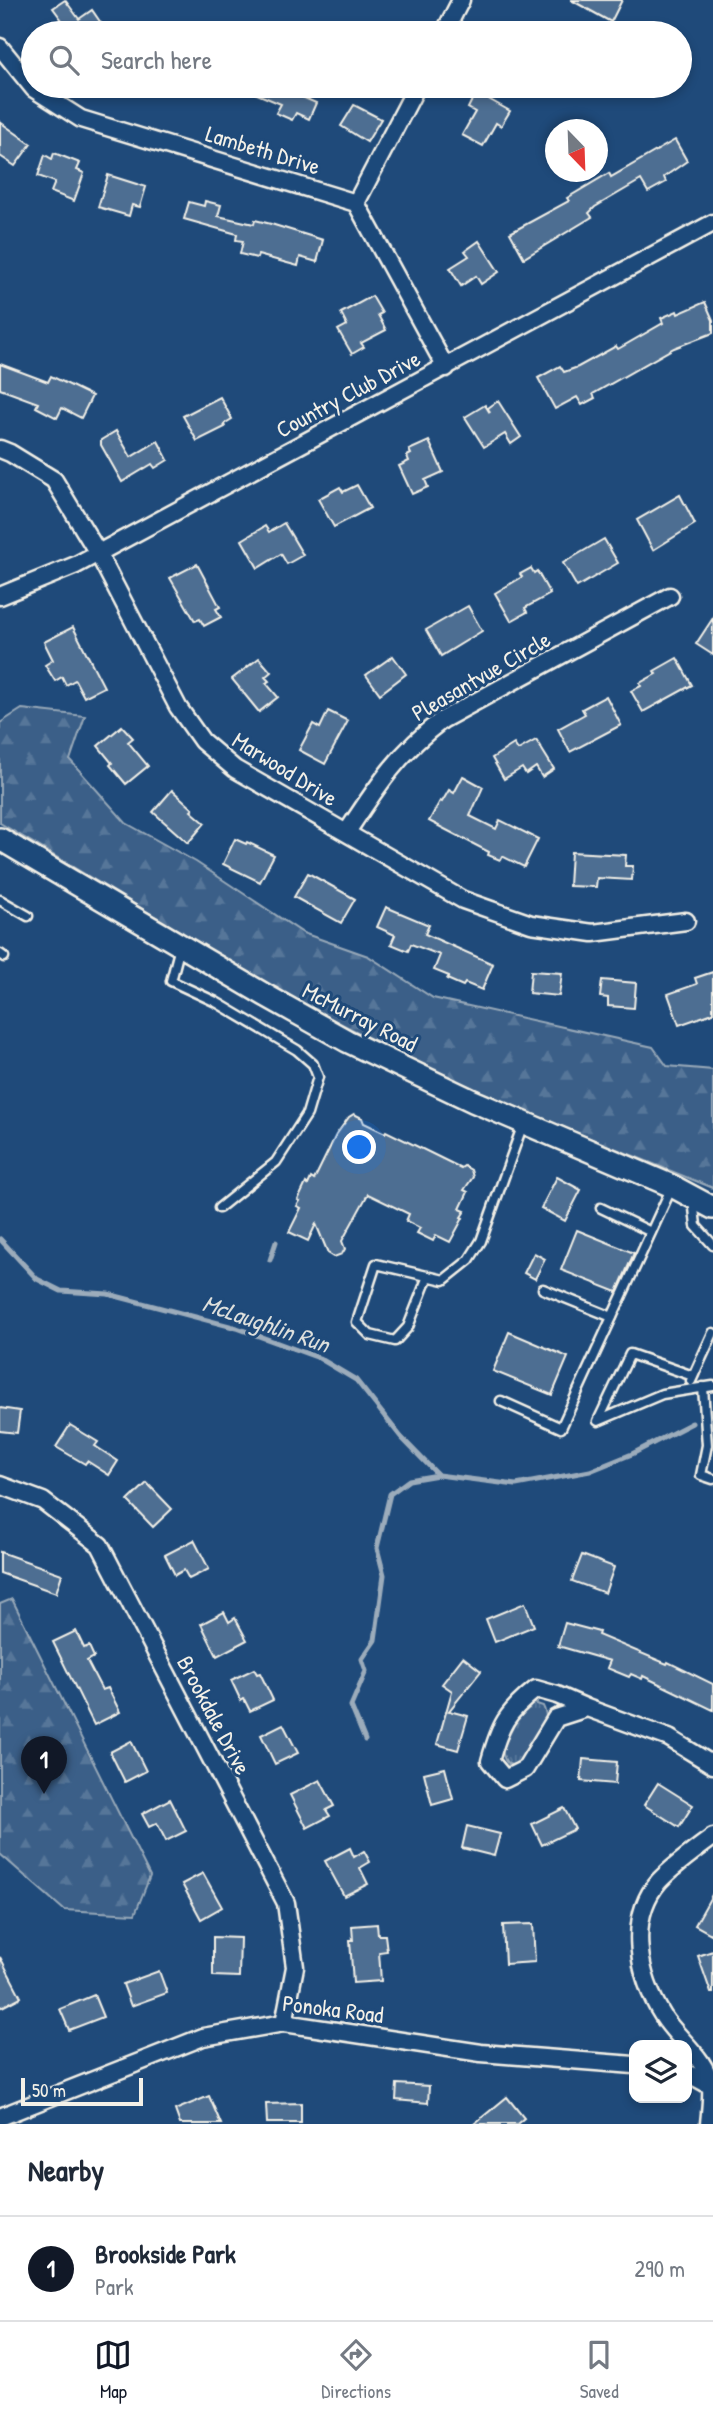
<!DOCTYPE html>
<html lang="en">
<head>
<meta charset="utf-8">
<style>
	:root { --surface:#fff; --page:#f2f2f3; --text:#1f2937; --muted:#747a83; --line:#e0e1e3; --accent:#111827 }
	body { margin:0; font-family:"Patrick Hand",sans-serif; background:var(--page); color:var(--text) }
	.controls { position:absolute; right:21px; bottom:21px; display:grid; overflow:hidden; border-radius:14px; box-shadow:0 4px 10px #0003 }
	.controls button { width:63px; height:63px; display:grid; place-items:center; padding:0; border:0; border-bottom:2px solid var(--line); background:var(--surface); color:var(--text); font:35px sans-serif }
	.compass { position:absolute; left:545px; top:119px; width:63px; height:63px; border-radius:50%; background:var(--surface); box-shadow:0 4px 10px #0003; rotate:157deg }
	.scale { position:absolute; left:21px; bottom:18px; width:122px; box-sizing:border-box; padding-left:7px; border:4px solid #f4f1e8; border-top:0; font-size:19px; line-height:24px; white-space:nowrap; color:#f4f1e8; -webkit-text-stroke:5px #1f4a7a; paint-order:stroke }
	.you { position:absolute; left:360px; top:1148px; width:24px; height:24px; margin:-18px; border:5px solid #fff; border-radius:50%; background:#1a73e8; box-shadow:0 0 0 10px #1a73e833 }
	.badge { display:grid; place-items:center; width:46px; height:46px; border-radius:50%; background:var(--accent); color:#fff; font-size:23px; font-weight:700 }
	.pin { position:absolute; translate:-50% -58px; filter:drop-shadow(0 2px 4px #0008) }
	.pin::after { content:''; position:absolute; top:37px; width:24px; height:21px; background:inherit; clip-path:polygon(0 0,100% 0,50% 100%) }
	.list { margin:0; padding:0; list-style:none }
	h2 { display:flex; justify-content:space-between; align-items:center; height:91px; margin:0; padding:0 28px; font-size:30px }
	h2 small { font-size:23px; font-weight:400; color:var(--muted) }
	.list li { display:grid; grid-template-columns:46px 1fr auto; gap:21px; align-items:center; box-sizing:border-box; height:105px; padding:0 28px; border-top:2px solid var(--line) }
	.list b { display:block; font-size:26px; white-space:nowrap }
	.list p { margin:0; font-size:23px; white-space:nowrap; color:var(--muted) }
	.list em { font-size:23px; font-style:normal; color:var(--muted) }
	.icon { flex:none; width:38px; height:38px; fill:none; stroke:currentColor; stroke-width:2; stroke-linecap:round; stroke-linejoin:round }
	.map { position:relative; flex:none; width:713px; height:2124px; overflow:hidden }
	.search { position:absolute; background:var(--surface); box-shadow:0 4px 10px #0003; left:21px; right:21px; top:21px; height:77px; display:flex; align-items:center; gap:18px; box-sizing:border-box; padding:0 24px; border-radius:38px; color:var(--muted); font-size:26px }
	.sheet { height:196px; background:var(--surface) }
	nav { display:flex; justify-content:space-around; align-items:center; box-sizing:border-box; height:98px; border-top:2px solid var(--line); background:var(--surface); font-size:19px; color:var(--muted) }
	nav a { display:grid; justify-items:center; gap:4px }
	nav .on { color:var(--accent) }
	.map>svg:first-child { display:block }
</style>
</head>
<body>
<div class="map">
<svg width="713" height="2124" viewBox="0 0 713 2124">
	<defs>
		<pattern id="grass-tufts" width="24" height="20" patternUnits="userSpaceOnUse" patternTransform="scale(1.75)"><rect width="24" height="20" fill="#3a5f88"/><path d="M3 7l-1-3M5 7V3M7 7l1-3M15 17l-1-3M17 17v-4M19 17l1-3" fill="none" stroke="#577699"/></pattern>
		<pattern id="forest-firs" width="22" height="20" patternUnits="userSpaceOnUse" patternTransform="scale(1.75)"><rect width="22" height="20" fill="#3a5f88"/><path d="M5 1l3.5 6h-7zM16 11l3.5 6h-7z" fill="#577699"/></pattern>
	</defs>
	<rect width="100%" height="100%" fill="#1f4a7a"/>
	<filter id="ink" filterUnits="userSpaceOnUse"><feTurbulence type="fractalNoise" baseFrequency=".0143" numOctaves="2"/><feDisplacementMap in="SourceGraphic" scale="14" xChannelSelector="R" yChannelSelector="G"/><feConvolveMatrix kernelMatrix="1 2 1 2 8 2 1 2 1" color-interpolation-filters="sRGB"/></filter>
	<g filter="url(#ink)">
		<path fill="url(#grass-tufts)" stroke="#97a8b8" stroke-width="2" d="M531,1702l12,4c2,5 3,6 3,11 -3,13 -36,76 -44,33l19,-40z"/>
		<g fill="url(#forest-firs)" stroke="#97a8b8" stroke-width="2">
			<path d="M22,709l63,7 -15,44 56,63 70,39 107,71 65,23 65,42 220,49 14,19 46,4v118l-242,-98 -184,-94 -287,-173v-100z"/>
			<path d="M12,1599l138,277 -15,38 -71,-4 -64,-56v-250z"/>
		</g>
		<g fill="none" stroke-linecap="round" stroke-linejoin="round">
			<g stroke="#9cacbb" stroke-width="5">
				<path d="M0,1239l37,40 24,12 47,3 129,34 82,30 37,22 45,57 37,38 78,10 74,-14 42,-17 60,-31"/>
				<path d="M270,1260l6,-18"/>
				<path d="M365,1740l-14,-34 15,-35 -4,-12 13,-19 9,-65 -7,-27 13,-54 19,-14 29,-5"/>
			</g>
		</g>
		<g fill="#4d6e92" stroke="#f4f1e8" stroke-width="2">
			<path d="M65,0l14,19 13,-9 9,13 -12,10h-30l8,-6 -14,-19z"/>
			<path d="M571,0h51l-11,22z"/>
			<path d="M238,86h39l39,17 -7,16 -13,-6 -4,7 -16,-7 5,-9z"/>
			<path d="M476,92l34,19 -9,15 -5,-3 -13,23 -21,-11 13,-23 -7,-4z"/>
			<path d="M354,105l27,14 -14,23 -26,-16z"/>
			<path d="M0,122l31,22 -16,22 -15,-10z"/>
			<path d="M675,140l12,21 -23,16 2,5 -18,10 -7,-12 -46,27 -6,6 3,4 -68,41 -14,-25 59,-32 -2,-3 42,-25 2,4z"/>
			<path d="M54,153l26,10 -3,7 7,3 -10,28 -23,-9 4,-10 -17,-6 7,-21 7,4z"/>
			<path d="M108,175l38,12 -6,20 -8,-2 -3,11 -31,-9z"/>
			<path d="M205,201l16,4 -3,11 36,8 1,-4 16,4 52,16 -6,22 -17,-5 -2,9 -40,-11 -1,3 -17,-4 3,-13 -7,-1 1,-6 -53,-15 5,-17 15,4z"/>
			<path d="M479,241l20,31 -18,12 -5,-8 -15,10 -11,-18 19,-12 -4,-5z"/>
			<path d="M372,296l10,17 -4,2 8,15 -25,13 3,4 -12,7 -14,-24 9,-5 -6,-12z"/>
			<path d="M705,302l8,18v13l-39,15 -81,46 2,4 -13,7 -5,-8 -22,12 -17,-31 22,-12 4,6 14,-5 38,-21 2,3 45,-26 -2,-5 16,-7 1,3z"/>
			<path d="M0,364l48,18 3,-6 41,20 -11,22 -19,-10 -5,10 -21,-11 2,-4 -38,-14z"/>
			<path d="M220,397l12,22 -8,5 1,3 -28,14 -14,-25z"/>
			<path d="M498,401l23,36 -10,7 -6,-10 -21,13 -19,-30 20,-12 5,8 -2,-5z"/>
			<path d="M116,431l15,26 27,-16 10,19 -13,8 -3,-4 -30,18 -21,-37v-5z"/>
			<path d="M429,441l14,31 -18,8 3,7 -16,7 -13,-28 10,-5 -2,-5 4,-2 -2,-4z"/>
			<path d="M357,485l13,23 -36,19 -16,-28 22,-12 3,5z"/>
			<path d="M680,495l15,29 -42,26 -16,-30z"/>
			<path d="M284,523l19,32 -16,9 -6,-10 -23,14 -16,-28 23,-14 4,6z"/>
			<path d="M604,539l14,24 -41,24 -14,-24z"/>
			<path d="M197,564l23,43 -4,2 5,8 -17,9 -4,-7 -5,2 -25,-43z"/>
			<path d="M531,568l3,5 3,-2 13,23 -25,14 2,4 -16,9 -16,-28 27,-16 -2,-3z"/>
			<path d="M468,606l14,25 -41,25 -15,-26z"/>
			<path d="M713,618v37l-17,-11z"/>
			<path d="M73,627l31,60 -20,10 -9,-17 -9,5 -4,-8 -7,4 -10,-16 8,-5 -9,-18z"/>
			<path d="M393,656l13,18 -26,20 -14,-19z"/>
			<path d="M259,658l12,14 -6,5 4,4 -3,2 12,14 -19,15 -27,-33z"/>
			<path d="M677,658l15,27 -49,27 -12,-21 10,-5 -1,-3 16,-9 -2,-3z"/>
			<path d="M606,696l15,29 -51,27 -12,-23 27,-15 -3,-5z"/>
			<path d="M328,711l20,10 -23,43 -26,-14 14,-26 7,4z"/>
			<path d="M122,726l11,12 -5,4 20,24 -22,18 -16,-19 2,-2 -14,-17z"/>
			<path d="M536,740l18,29 -12,8 -6,-10 -10,7 -4,-6 -18,11 -12,-21 22,-14 4,6z"/>
			<path d="M463,776l20,11 -13,29 26,13 4,-9 38,19 -14,28 -22,-11 -2,4 -12,-5 1,-3 -60,-31 11,-20 2,1 7,-12 5,3z"/>
			<path d="M172,790l21,19 -2,2 14,12 -17,20 -35,-31z"/>
			<path d="M235,839l11,5 1,-2 27,13 -14,27 -37,-18z"/>
			<path d="M571,852l55,3 -1,11h8l-1,14 -35,-2 -1,9 -27,-1z"/>
			<path d="M308,873l47,26 -14,24 -47,-26z"/>
			<path d="M386,907l43,18 -4,9 68,30 -11,26 -17,-7 -2,3 -16,-7 2,-3 -15,-6 6,-15 -29,-11 -3,7 -17,-7 4,-9 -18,-8z"/>
			<path d="M531,971l31,2 -3,23 -30,-3z"/>
			<path d="M713,972v41l-34,12 -11,-31 29,-10 -2,-6z"/>
			<path d="M602,980l34,3 -2,25 -26,-2v-8l-8,-1z"/>
			<path d="M354,1114l8,4 2,5 21,10 1,-2 75,37 3,-2 7,4 2,7 -9,13 4,2 -8,17 5,2 -4,6 2,1 -13,24 -14,-7 -3,6 -16,-8 3,-5 -14,-7 3,-7 -41,-20 -26,47 3,8 -3,5 -8,3 -6,-4 -12,-29 -8,17 -19,-9 12,-24 -4,-2 3,-5 -2,-1 8,-17 2,2 3,-7 3,2 22,-45 13,-18z"/>
			<path d="M557,1177l24,13 -16,31 -24,-13z"/>
			<path d="M577,1230l57,23 -17,39 -56,-22z"/>
			<path d="M534,1253l11,6 -10,20 -11,-6z"/>
			<path d="M509,1332l59,25 -16,38 -59,-24z"/>
			<path d="M0,1408l20,3 -3,22 -17,-2z"/>
			<path d="M70,1425l28,17 -3,4 23,15 -9,14 -22,-14 -2,3 -29,-17z"/>
			<path d="M147,1483l25,26 -19,18 -25,-26z"/>
			<path d="M194,1540l15,29 -20,10 -5,-9 -9,5 -10,-20z"/>
			<path d="M0,1552l62,22 -6,19 -56,-20z"/>
			<path d="M582,1555l32,12 -9,26 -33,-12z"/>
			<path d="M525,1603l9,23 -39,16 -9,-23z"/>
			<path d="M224,1612l5,10 6,-4 12,22 -30,16 -16,-32z"/>
			<path d="M565,1623l34,9 -1,3 69,29 1,-2 45,22v26l-70,-34 -1,3 -11,-5 -2,3 -22,-9 3,-7 -52,-15z"/>
			<path d="M76,1631l8,17 5,-2 5,11 -7,4 15,29 6,-2 12,24 -26,13 -41,-83z"/>
			<path d="M463,1657l18,14 -32,40 19,5 -10,34 -21,-6 15,-53 -10,-7z"/>
			<path d="M254,1669l3,5 3,-1 13,27 -23,11 -6,-12 -3,2 -10,-21z"/>
			<path d="M283,1724l15,29 -23,11 -14,-29z"/>
			<path d="M131,1741l15,30 -21,11 -15,-30z"/>
			<path d="M583,1759l34,3 -2,22 -34,-3z"/>
			<path d="M445,1768l8,31 -21,6 -8,-32z"/>
			<path d="M320,1780l14,26 -8,4 4,6 -23,12 -17,-33z"/>
			<path d="M658,1783l35,22 -14,22 -35,-22z"/>
			<path d="M170,1799l16,32 -20,10 -9,-18 -8,4 -7,-13z"/>
			<path d="M564,1808l11,21 -33,16 -10,-21z"/>
			<path d="M467,1826l33,8 -6,22 -32,-8z"/>
			<path d="M350,1848l4,9 10,-6 6,11 -10,6 8,16 -24,12 -19,-35z"/>
			<path d="M203,1873l19,34 -21,12 -19,-35z"/>
			<path d="M713,1893v42l-18,-10z"/>
			<path d="M377,1924l1,11h7l2,16 -8,1 2,29 -28,2 -3,-43h3l-1,-14z"/>
			<path d="M533,1924l2,38 -30,2 -2,-39z"/>
			<path d="M213,1937l27,1 -1,39 -26,-1z"/>
			<path d="M713,1951v42h-2l-13,-37z"/>
			<path d="M0,1957l21,40 -21,11z"/>
			<path d="M159,1971l8,22 -36,13 -8,-22z"/>
			<path d="M94,1995l9,22 -34,13 -9,-21z"/>
			<path d="M397,2084l32,2 -1,17 -32,-3z"/>
			<path d="M209,2096l12,28h-41l-5,-14z"/>
			<path d="M507,2097l17,21 -7,6h-43z"/>
			<path d="M301,2103v20h-34l-1,-19z"/>
		</g>
		<g fill="none" stroke-linecap="round" stroke-linejoin="round">
			<g stroke="#f4f1e8" stroke-width="13">
				<g id="service">
					<path d="M0,900l28,16"/>
					<path d="M180,947l-9,34 45,21 81,48 16,14 5,13 -11,37 -31,48 -57,46"/>
					<path d="M0,954l4,3"/>
					<path d="M693,1199l3,27 17,19"/>
					<path d="M601,1208l50,24"/>
					<path d="M428,1276l-20,51 -13,14 -25,-6 -13,-13 19,-58 68,16 25,-20 12,-19 42,-117"/>
					<path d="M543,1289l69,28"/>
					<path d="M693,1376l-63,-22 -32,67 64,-27 51,-8"/>
					<path d="M691,1381l22,-48"/>
					<path d="M703,1387l4,58 -6,30 12,4"/>
					<path d="M501,1401l60,27 110,-239"/>
				</g>
			</g>
			<g stroke="#f4f1e8" stroke-width="21">
				<g id="minor">
					<path d="M444,33l17,-33"/>
					<path d="M0,47l34,42 47,30 275,84 90,165"/>
					<path d="M356,203l61,-117"/>
					<path d="M0,449l10,4 44,27 44,73 80,154 24,34 33,28 228,131 68,24 62,9 93,-12"/>
					<path d="M0,596l76,-31 637,-342"/>
					<path d="M347,832c29,-44 51,-79 95,-112l228,-124"/>
					<path d="M0,1485l43,16 57,44 186,358 9,64 -11,56"/>
					<path d="M587,1708l-31,10 -31,51 -20,10 -15,-18c10,-36 16,-48 46,-72l21,6 30,13 82,30 44,27"/>
					<path d="M687,2073l24,13"/>
					<path d="M0,2117l203,-80 81,-14 197,30 153,12"/>
					<path d="M709,2124c1,-12 3,-26 2,-37 -5,-30 -33,-47 -48,-71 -24,-38 -37,-97 -4,-135 15,-16 36,-31 54,-44"/>
				</g>
			</g>
			<g stroke="#f4f1e8" stroke-width="26">
				<path id="secondary" d="M0,839l265,156 82,46 126,60 199,85 41,22"/>
			</g>
			<use href="#service" stroke="#1f4a7a" stroke-width="8"/>
			<use href="#minor" stroke="#1f4a7a" stroke-width="16"/>
			<use href="#secondary" stroke="#1f4a7a" stroke-width="21"/>
		</g>
	</g>
	<g text-anchor="middle" stroke-width="6" stroke-linejoin="round" paint-order="stroke">
		<g font-size="23" fill="#f4f1e8" stroke="#1f4a7a">
			<text transform="translate(263 150) rotate(17)" y="8">Lambeth Drive</text>
			<text transform="translate(348 394) rotate(-28)" y="8">Country Club Drive</text>
			<text transform="translate(481 676) rotate(-30)" y="8">Pleasantvue Circle</text>
			<text transform="translate(285 769) rotate(32)" y="8">Marwood Drive</text>
			<text transform="translate(360 1017) rotate(27)" y="8">McMurray Road</text>
			<text transform="translate(214 1715) rotate(62)" y="8">Brookdale Drive</text>
			<text transform="translate(333 2009) rotate(7)" y="8">Ponoka Road</text>
		</g>
		<g font-size="24" font-style="italic" fill="#dee0dd" stroke="#1f4a7a">
			<text transform="translate(266 1324) rotate(19)" y="8">McLaughlin Run</text>
		</g>
	</g>
</svg>
<div class="controls">
<button><svg class="icon" aria-label="layers" viewBox="0 0 24 24"><path d="M12 4l9 5-9 5-9-5zM3 14l9 5 9-5"/></svg></button>
</div>
<svg class="compass" viewBox="-18 -18 36 36"><path d="M0-13l5 13h-10z" fill="#e53935"/><path d="M0 13l5-13h-10z" fill="#747a83"/></svg>
<div class="scale">50 m</div>
<div class="you"></div>
<div class="pin badge" style="left:44px;top:1794px">1</div>
<div class="search"><svg class="icon" aria-label="search" viewBox="0 0 24 24"><circle cx="10" cy="10" r="6"/><path d="M15 15l6 6"/></svg>Search here</div>
</div>
<section class="sheet">
<h2>Nearby<small></small></h2>
<ul class="list">
<li><span class="badge">1</span><div><b>Brookside Park</b><p>Park</p></div><em>290 m</em></li>
</ul>
</section>
<nav>
<a class="on"><svg class="icon" aria-label="map" viewBox="0 0 24 24"><path d="M3 6l6-2 6 2 6-2v14l-6 2-6-2-6 2zM9 4v14M15 6v14"/></svg>Map</a>
<a><svg class="icon" aria-label="directions" viewBox="0 0 24 24"><path d="M12 3l9 9-9 9-9-9zM9 14v-3h6M13 9l2 2-2 2"/></svg>Directions</a>
<a><svg class="icon" aria-label="saved" viewBox="0 0 24 24"><path d="M7 4h10v16l-5-4-5 4z"/></svg>Saved</a>
</nav>
</body>
</html>
